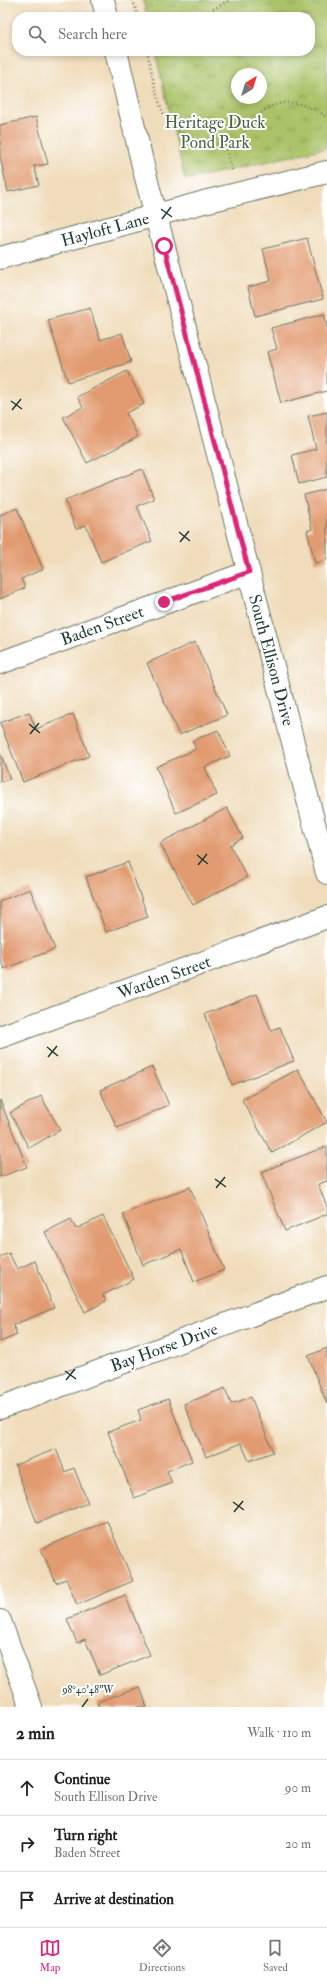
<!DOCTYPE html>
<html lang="en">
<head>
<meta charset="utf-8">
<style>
	:root { --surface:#fff; --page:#f6f6f6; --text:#222; --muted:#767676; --line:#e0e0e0; --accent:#db2777 }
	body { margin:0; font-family:"IM FELL Double Pica",serif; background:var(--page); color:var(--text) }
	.compass { position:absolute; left:231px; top:68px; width:36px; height:36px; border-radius:50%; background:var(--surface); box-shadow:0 2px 6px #0003; rotate:38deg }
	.stop { position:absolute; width:12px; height:12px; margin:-9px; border:3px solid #db2777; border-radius:50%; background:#fff }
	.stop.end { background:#db2777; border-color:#fff; box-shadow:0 1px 4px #0008 }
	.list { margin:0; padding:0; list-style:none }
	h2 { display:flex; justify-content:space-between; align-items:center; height:52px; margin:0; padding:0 16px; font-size:17px }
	h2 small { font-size:13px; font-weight:400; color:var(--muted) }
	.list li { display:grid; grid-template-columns:26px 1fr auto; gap:12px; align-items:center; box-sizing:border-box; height:56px; padding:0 16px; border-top:1px solid var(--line) }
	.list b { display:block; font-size:15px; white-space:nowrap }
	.list p { margin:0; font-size:13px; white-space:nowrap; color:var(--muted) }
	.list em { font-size:13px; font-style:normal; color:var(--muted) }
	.icon { flex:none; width:22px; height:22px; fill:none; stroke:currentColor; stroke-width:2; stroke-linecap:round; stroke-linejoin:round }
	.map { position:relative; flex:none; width:327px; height:1707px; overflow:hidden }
	.search { position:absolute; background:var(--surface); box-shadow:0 2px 6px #0003; left:12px; right:12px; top:12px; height:44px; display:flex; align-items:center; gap:10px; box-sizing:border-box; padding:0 14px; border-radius:16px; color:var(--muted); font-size:15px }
	.sheet { height:220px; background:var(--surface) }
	nav { display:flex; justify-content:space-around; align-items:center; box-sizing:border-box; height:56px; border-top:1px solid var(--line); background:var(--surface); font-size:11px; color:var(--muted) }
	nav a { display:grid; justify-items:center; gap:2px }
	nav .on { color:var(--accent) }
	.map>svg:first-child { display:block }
</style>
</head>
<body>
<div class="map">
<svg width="327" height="1707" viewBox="0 0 327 1707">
	<defs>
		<pattern id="park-tufts" width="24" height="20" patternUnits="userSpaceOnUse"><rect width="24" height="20" fill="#aac268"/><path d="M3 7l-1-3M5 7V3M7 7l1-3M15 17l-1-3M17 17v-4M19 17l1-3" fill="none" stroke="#8a9f56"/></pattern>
	</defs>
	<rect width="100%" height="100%" fill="#fff"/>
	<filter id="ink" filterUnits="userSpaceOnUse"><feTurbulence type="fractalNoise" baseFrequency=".025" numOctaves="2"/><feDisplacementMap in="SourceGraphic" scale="8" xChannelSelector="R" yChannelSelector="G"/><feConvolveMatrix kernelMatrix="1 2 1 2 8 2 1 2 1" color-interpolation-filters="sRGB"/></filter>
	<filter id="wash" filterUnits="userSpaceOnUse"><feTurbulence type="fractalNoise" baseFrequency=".012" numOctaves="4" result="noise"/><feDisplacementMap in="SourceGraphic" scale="16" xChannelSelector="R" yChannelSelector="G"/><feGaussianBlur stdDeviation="0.9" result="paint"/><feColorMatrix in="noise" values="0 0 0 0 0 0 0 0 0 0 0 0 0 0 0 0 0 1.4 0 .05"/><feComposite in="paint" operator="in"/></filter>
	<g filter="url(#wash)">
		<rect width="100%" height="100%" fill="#f0dcba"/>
		<path fill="url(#park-tufts)" stroke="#64804e" fill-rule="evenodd" d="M143,0h184v148l-142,32 -30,-129h155v-34h-163zM237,74h24v24h-24z"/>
		<g id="blocks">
			<g fill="#e29b71">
				<path d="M36,117l12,47 -14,2 5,19 -31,7 -8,-35v-32z"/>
				<path d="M307,238l16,61 -68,17 -7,-29 23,-6 -8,-32z"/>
				<path d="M90,308l10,32 22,-7 9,29 -63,20 -20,-62z"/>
				<path d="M324,314l3,12v65l-46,12 -14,-51 10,-3 -6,-21z"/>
				<path d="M127,371l17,33 -18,9 12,24 -51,26 -24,-46 20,-10 -6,-10z"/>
				<path d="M327,412v65l-28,7 -7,-29 24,-6 -8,-33z"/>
				<path d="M142,469l12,30 -17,7 15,35 -51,21 -15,-37 -10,4 -11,-29z"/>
				<path d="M327,489v71l-12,3 -8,-32 5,-2 -8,-34z"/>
				<path d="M17,508l26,61 -22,10 4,9 -25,11v-84z"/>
				<path d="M195,642l32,73 -48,20 -32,-72z"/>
				<path d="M29,712l7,17 37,-15 16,42 -66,26 -23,-59z"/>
				<path d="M218,730l12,26 -25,11 12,28 -41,18 -20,-46 40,-18 -4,-8z"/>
				<path d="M0,753l10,26 -10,3z"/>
				<path d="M227,808l16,30 -13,7 17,32 -54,28 -33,-62z"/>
				<path d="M128,862l20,55 -42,15 -20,-55z"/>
				<path d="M30,889l25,60 -51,20 -4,-11v-57z"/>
				<path d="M257,994l14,36 9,-3 14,34 -62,24 -27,-71z"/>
				<path d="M152,1067l17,38 -52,23 -17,-38z"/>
				<path d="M298,1069l29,53 -55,31 -30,-53z"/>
				<path d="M41,1096l19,34 -31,18 -19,-35z"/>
				<path d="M0,1100l27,67 -27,10z"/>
				<path d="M327,1146v35l-9,3 9,23v7l-42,17 -24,-59z"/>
				<path d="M190,1187l34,83 -30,12 -13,-33 -38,16 -20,-51z"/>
				<path d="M103,1216l31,63 -31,16 3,6 -21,11 -40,-80 26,-13 5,10z"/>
				<path d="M9,1253l8,16 18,-8 19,47 -41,17 4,10 -17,7v-85z"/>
				<path d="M327,1348v56l-19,-48z"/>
				<path d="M225,1388l6,16 20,-7 22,55 -24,9 -8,-18 -35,14 -22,-53z"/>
				<path d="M168,1399l24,62 -25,10 5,12 -38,15 -26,-66 33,-12 -3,-10z"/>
				<path d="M56,1449l9,23 9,-4 14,35 -51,20 -22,-58z"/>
				<path d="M107,1521l26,60 -56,24 -11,-26 -10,4 -15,-34z"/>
				<path d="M125,1595l25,60 -50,20 -15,-36 -8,4 -10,-24z"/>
				<path d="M140,1687l7,20h-48l-2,-5z"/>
			</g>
		</g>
	</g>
	<g filter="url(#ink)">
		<use href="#blocks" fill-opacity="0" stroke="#687563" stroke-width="1"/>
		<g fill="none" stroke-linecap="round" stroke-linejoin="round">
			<g stroke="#687563" stroke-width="24">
				<g id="minor">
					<path d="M103,0l4,17"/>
					<path d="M116,51l28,119 183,703"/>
					<path d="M0,258l204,-56 123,-30"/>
					<path d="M0,663l249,-91"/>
					<path d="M0,1037l327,-120"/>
					<path d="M0,1408l327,-121"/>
					<path d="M0,1621l31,86"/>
				</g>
			</g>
			<g stroke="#687563" stroke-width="2.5" stroke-dasharray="1 3" stroke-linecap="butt">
				<path d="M133,0l5,17"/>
				<path d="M199,17l31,-17"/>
				<path d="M147,51c5,20 10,60 25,75 8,8 21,13 32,17 10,3 22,6 32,-2 7,-5 11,-15 17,-21 24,-25 48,-20 74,-3"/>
				<path d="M225,146l7,24"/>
			</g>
			<use href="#minor" stroke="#fff" stroke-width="22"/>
		</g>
	</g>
	<g fill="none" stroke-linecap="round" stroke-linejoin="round" filter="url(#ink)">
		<path stroke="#db2777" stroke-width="5" d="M164,602l85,-30 -85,-326"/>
	</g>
	<path fill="none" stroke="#1f3d34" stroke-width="1.5" d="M161,209l11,8M162,219l9,-12M11,401l11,8M12,410l9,-11M179,532l11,9M180,542l9,-11M29,724l11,9M30,734l9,-11M197,855l11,9M198,865l9,-11M47,1047l11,9M48,1057l9,-11M215,1179l11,8M216,1188l9,-11M65,1371l11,8M66,1380l9,-11M233,1502l11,8M234,1512l9,-11M82,1707l6,-8"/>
	<g text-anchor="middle" stroke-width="4" stroke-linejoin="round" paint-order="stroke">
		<g font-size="17" fill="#496544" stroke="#fff">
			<text x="215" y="128">Heritage Duck<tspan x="215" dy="20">Pond Park</tspan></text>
		</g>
		<g font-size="17" fill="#1f3d34" stroke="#fff">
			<text transform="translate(105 229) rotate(-15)" y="6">Hayloft Lane</text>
			<text transform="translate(102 625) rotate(-20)" y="6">Baden Street</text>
			<text transform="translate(272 660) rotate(75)" y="6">South Ellison Drive</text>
			<text transform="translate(164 977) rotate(-20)" y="6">Warden Street</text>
			<text transform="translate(164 1347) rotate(-20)" y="6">Bay Horse Drive</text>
		</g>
	</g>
	<g font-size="10" text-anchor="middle" fill="#1f3d34" stroke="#fff" stroke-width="4" stroke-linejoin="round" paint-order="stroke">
		<text x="88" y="1693">98°40'48"W</text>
	</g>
</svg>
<svg class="compass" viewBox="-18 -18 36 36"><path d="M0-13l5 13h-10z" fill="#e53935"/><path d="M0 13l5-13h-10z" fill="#767676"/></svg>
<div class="stop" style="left:164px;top:246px"></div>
<div class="stop end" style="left:164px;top:602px"></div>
<div class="search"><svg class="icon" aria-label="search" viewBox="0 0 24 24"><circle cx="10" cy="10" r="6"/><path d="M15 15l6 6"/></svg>Search here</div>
</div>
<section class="sheet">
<h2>2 min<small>Walk · 110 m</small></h2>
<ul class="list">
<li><svg class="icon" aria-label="ahead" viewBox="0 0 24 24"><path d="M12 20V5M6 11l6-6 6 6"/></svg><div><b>Continue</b><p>South Ellison Drive</p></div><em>90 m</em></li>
<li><svg class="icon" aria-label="right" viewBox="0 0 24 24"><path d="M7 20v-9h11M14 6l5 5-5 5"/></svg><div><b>Turn right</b><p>Baden Street</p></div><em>20 m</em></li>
<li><svg class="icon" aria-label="arrive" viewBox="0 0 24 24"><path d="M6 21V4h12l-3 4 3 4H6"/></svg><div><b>Arrive at destination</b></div></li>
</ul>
</section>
<nav>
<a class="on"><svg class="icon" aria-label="map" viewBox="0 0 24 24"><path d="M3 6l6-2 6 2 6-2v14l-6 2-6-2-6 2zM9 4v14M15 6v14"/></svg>Map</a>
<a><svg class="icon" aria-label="directions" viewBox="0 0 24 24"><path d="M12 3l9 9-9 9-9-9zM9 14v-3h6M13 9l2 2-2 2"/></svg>Directions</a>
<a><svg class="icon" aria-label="saved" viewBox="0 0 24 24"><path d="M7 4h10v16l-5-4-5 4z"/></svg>Saved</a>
</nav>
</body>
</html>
